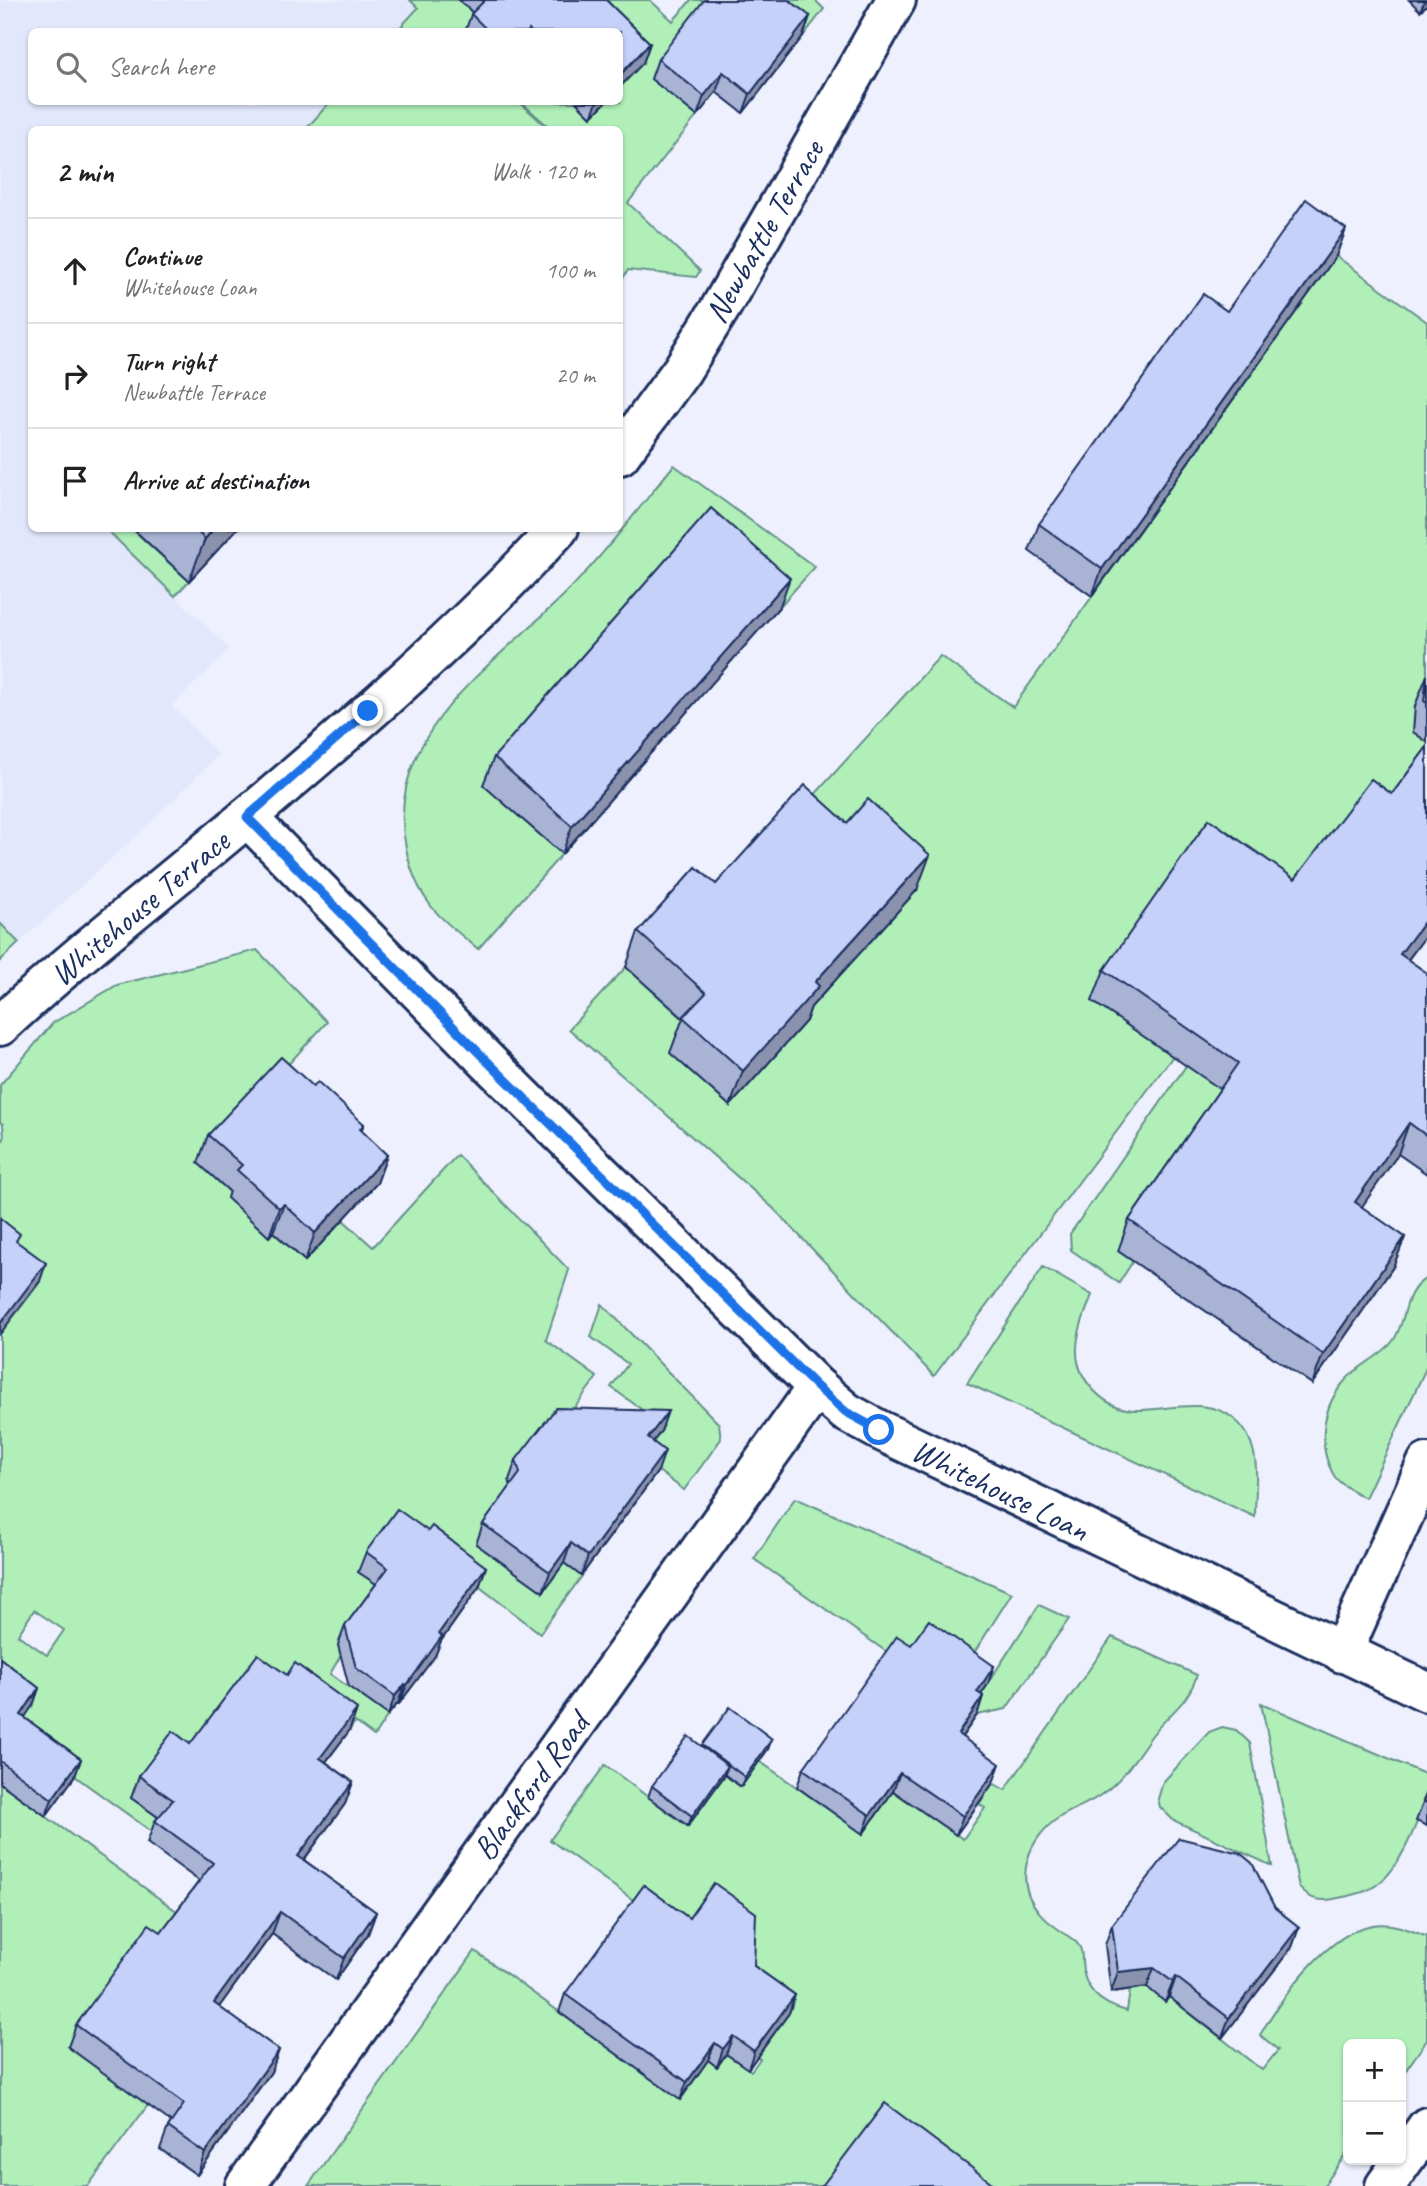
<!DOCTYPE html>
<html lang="en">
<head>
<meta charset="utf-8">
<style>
	:root { --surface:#fff; --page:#f6f6f6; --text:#202124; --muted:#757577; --line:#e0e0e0 }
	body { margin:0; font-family:Caveat,sans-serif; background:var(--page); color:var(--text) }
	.controls { position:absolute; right:21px; bottom:21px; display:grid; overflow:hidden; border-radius:10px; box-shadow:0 2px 5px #0004 }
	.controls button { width:63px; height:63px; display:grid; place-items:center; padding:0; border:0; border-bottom:2px solid var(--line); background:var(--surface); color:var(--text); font:35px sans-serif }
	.stop { position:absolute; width:21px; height:21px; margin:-16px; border:5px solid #1a73e8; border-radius:50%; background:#fff }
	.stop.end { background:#1a73e8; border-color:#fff; box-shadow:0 2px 7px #0008 }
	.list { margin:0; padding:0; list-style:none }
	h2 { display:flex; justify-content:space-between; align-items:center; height:91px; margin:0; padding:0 28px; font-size:30px }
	h2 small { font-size:23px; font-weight:400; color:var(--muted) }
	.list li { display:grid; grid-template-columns:46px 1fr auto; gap:21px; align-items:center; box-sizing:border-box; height:105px; padding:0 28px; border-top:2px solid var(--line) }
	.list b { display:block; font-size:26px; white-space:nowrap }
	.list p { margin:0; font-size:23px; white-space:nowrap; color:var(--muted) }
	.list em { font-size:23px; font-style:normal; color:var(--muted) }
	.icon { flex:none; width:38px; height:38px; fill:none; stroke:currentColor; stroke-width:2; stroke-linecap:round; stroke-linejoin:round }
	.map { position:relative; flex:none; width:1427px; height:2186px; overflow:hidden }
	.search { position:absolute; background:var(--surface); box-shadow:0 2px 5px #0004; left:28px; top:28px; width:595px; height:77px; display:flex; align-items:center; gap:18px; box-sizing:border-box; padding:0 24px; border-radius:10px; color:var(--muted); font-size:26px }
	.panel { position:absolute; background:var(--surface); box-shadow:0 2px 5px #0004; left:28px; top:126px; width:595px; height:406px; border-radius:10px }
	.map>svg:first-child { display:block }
</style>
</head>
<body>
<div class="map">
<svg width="1427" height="2186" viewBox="0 0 1427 2186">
	<rect width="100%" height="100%" fill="#eef1fd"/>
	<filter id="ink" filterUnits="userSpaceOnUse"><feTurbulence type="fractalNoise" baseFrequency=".0143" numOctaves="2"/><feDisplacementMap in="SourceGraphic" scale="14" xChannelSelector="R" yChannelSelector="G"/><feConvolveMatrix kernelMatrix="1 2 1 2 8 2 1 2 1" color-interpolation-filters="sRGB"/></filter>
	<g filter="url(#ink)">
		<path fill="#e2e7fc" d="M0,0h410l8,8 -22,23 -364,1v70h298l-24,27 -274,1v398l74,1 124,120 -58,57 47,49 -85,83 -115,105 -19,-20z"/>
		<g fill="#b0f0b8" stroke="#66908b" stroke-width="2" fill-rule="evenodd">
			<path d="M410,0h49l20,19 -13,12 -70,1 22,-24z"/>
			<path d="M579,0h71l23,21 18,-21h53l-93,79 46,37 -69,87 72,68 -4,6 -68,-7 -8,13v-153l-69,-1 -30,-27h55l15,14 15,-14h14v-15l22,-24 -22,-31z"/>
			<path d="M756,0h59l9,9 -21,27z"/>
			<path d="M330,102h189l30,27h-243z"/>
			<path d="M1336,256l91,66v368l-8,32 -6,9 14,11v7l-80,106 -254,146 80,55 -239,320 -161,-168 -204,-179 57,-62 67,61 -23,25 60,53 62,-286 148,-164 73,51z"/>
			<path d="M674,465l141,102 -35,39 -79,-69 -217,248 78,69 -84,95c-15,-13 -35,-27 -47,-43 -13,-17 -21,-37 -25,-58 -24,-114 89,-184 158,-253 40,-40 74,-86 110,-130z"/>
			<path d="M106,529h26l57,52 -14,15z"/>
			<path d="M0,923l19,20 -19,18z"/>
			<path d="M257,950l70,72 -129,141 34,31 36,42 5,-4 32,29 38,-41 30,27 84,-92 112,115 -23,70 51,37 -38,52 -16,163 21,-29 18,13 -42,57 -114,-87 -36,48 -52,51 3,10 -11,19 58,41 -14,21 -19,-14 -6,9 -62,-45 -80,48 -76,63 33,25 -9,12 -126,-91 -29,40 182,132 -114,132 80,58 -60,81h-88v-864l6,4 34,-44 -40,-41v-98l4,-4 -1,-15 -3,-2v-37l53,-62 64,-38zM34,1610l30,20 -17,25 -29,-20z"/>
			<path d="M1188,1063l41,28 -110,159 14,11 -14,22 -48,-33 -1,-16z"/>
			<path d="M1043,1267l49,28c-6,16 -14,34 -15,52 -2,32 27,63 60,63 38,0 78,-17 106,18 19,25 12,60 12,89l-288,-134z"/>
			<path d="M1427,1278v88l-62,132c-9,-6 -24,-12 -30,-21 -19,-30 -13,-70 9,-95 13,-17 36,-24 49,-41 15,-21 9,-50 34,-63z"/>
			<path d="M602,1304l117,120 2,15 -37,51 -43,-32 23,-32 -53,-39 17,-23 -37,-27z"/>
			<path d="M795,1498l217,95 -55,87 23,15 59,-90 30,14 -63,90 -29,6 -223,-156z"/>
			<path d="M1112,1637l85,38c-10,30 -26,36 -44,59 -16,21 -28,44 -51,60 -13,10 -28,14 -42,23 -32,20 -48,64 -21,95 10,13 25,20 37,30 6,6 6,12 6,19 1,29 20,44 45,50l3,-21 17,-3 18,14 4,-4 93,73 16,-20 -18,-15c21,-37 68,-103 113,-110 18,-3 35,4 52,11l2,-1v105l-26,37v-33h-53v107l-24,35h-1016l167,-235 205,148 2,-57 35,24 9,-12 25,17 9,-12 -59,-44 -18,-79 -133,-96 55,-75 82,61 38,-51 16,12 18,-26 104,72 30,-42 70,48 22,-31 -6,-4 14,-21 12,7z"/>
			<path d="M1261,1703l166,72c0,7 0,15 -1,22 -8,25 -26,71 -47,86 -12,10 -26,12 -41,15 -15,4 -29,3 -39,-11z"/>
			<path d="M1222,1727l14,3 14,13 22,123 -99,-46 -13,-13 -2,-8 5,-17 46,-50z"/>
		</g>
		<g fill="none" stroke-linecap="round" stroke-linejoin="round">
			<g stroke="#1b2f5e" stroke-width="44">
				<g id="minor">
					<path d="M620,455l62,-85 39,-63 175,-307"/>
					<path d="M247,817l241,245 329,325 29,25 33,18 548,262"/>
					<path d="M0,1026c79,-74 165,-139 247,-209 108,-91 216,-185 312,-289"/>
					<path d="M1342,1653l85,-190"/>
					<path d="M245,2186l572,-799"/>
					<path d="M1385,2186l42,-59"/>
				</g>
			</g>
			<use href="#minor" stroke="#fff" stroke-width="38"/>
		</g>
		<g fill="#a9b4d5" stroke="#1b2f5e" stroke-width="2">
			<path d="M459,0h147l44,43 -7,20 -23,-31h-155l7,-20z"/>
			<path d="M1409,0h18v5l-7,6z"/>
			<path d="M810,16l-7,20 -60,77 -27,-21 -19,24 -46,-37 7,-20z"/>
			<path d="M576,102h30l-15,15z"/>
			<path d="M1346,229l-10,27 -244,340 -63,-45 10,-27z"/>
			<path d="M132,528h106l-49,53z"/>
			<path d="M780,606l-218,248 -79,-69 11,-28z"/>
			<path d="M1427,675v67l-14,-10 2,-26z"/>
			<path d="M1427,747v187l-19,26 19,13v201l-29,-20 -37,53 44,30 -12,30 -81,117 -194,-133 11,-31 91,-131 -128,-88 12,-31 191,-91 97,-85z"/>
			<path d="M716,884l201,6 -106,117 -5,14 -76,85 -60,-53 13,-35 -57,-51 12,-35z"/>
			<path d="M313,1086l51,38 -3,7 26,24 -10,28 -72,78 -32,-29 -4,5 -42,-39 2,-7 -31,-28 10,-28z"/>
			<path d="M661,1431l-8,11 5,29 -77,105 -17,-13 -21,29 -67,-48 7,-20 28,-38 -2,-6 7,-20z"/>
			<path d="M428,1531l58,36 -7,20 -38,54 -6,15 -36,48 -1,-1 -10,12 -39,-28 -11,-42 7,-19 31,-42 -18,-12 8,-20z"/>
			<path d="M911,1645l83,21 -6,18 -7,10 2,2 -6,19 -15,22 31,46 -37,52 -63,-44 -30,43 -66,-47 6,-18z"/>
			<path d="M0,1658l39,30 -6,17 -9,12 57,42 -6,17 -29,40 -46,-33z"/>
			<path d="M287,1675l70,34 -8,22 -23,31 27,20 -8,22 -41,56 72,52 -8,22 -32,46 -64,-46 -53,73 60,43 -8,22 -74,103 -37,-26 8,-22 3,-5 -103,-75 8,-22 85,-93 38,-51 -52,-38 8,-22 3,-4 -27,-19 8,-22 51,-32z"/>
			<path d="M702,1746l66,3 -27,38 -16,-12 -37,51 -40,-29 4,-11z"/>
			<path d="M1427,1792v34l-11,-5z"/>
			<path d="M1275,1908l24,19 -7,20 -70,91 -53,-41 -4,5 -18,-15 -36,5 -6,-47 7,-20z"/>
			<path d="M754,1966l41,29 -6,18 -41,56 -22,-15 -9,13 -9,-7 -28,40 -121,-88 6,-18z"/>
		</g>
		<g fill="#8a92ae" stroke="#1b2f5e" stroke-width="2">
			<path d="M1425,0h2v5l-7,6z"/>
			<path d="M810,16l-7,20 -60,77 7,-19z"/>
			<path d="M650,43l-7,20 -23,24v-12z"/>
			<path d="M723,72l-7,20 -19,24 7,-20z"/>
			<path d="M597,102h9l-15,15z"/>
			<path d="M1346,229l-10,27 -244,340 10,-27z"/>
			<path d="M214,528h24l-49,53 16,-42z"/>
			<path d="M790,578l-10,28 -218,248 10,-28z"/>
			<path d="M930,855l-13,35 -106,117 -5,14 -76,85 13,-35 72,-89z"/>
			<path d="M1427,918v16l-38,51 11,-31z"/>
			<path d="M1409,1123l-11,31 -54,79 11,-31z"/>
			<path d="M387,1155l-10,28 -72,78 10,-28z"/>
			<path d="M284,1204l-11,28 -4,5 10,-29z"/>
			<path d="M1405,1237l-12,30 -81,117 11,-30z"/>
			<path d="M46,1263l-6,18 -40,53v-10z"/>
			<path d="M668,1411l-7,20 -20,27 7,-20z"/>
			<path d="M665,1451l-7,20 -77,105 7,-20z"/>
			<path d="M571,1543l-7,20 -21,29 7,-20z"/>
			<path d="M486,1567l-7,20 -38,54 -6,15 -36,48 8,-19 32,-52z"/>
			<path d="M994,1666l-6,18 -17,26 6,-18z"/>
			<path d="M405,1684l-7,19 -10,12 7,-19z"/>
			<path d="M39,1688l-6,17 -18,27 6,-17z"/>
			<path d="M983,1696l-6,19 -26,37 7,-18z"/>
			<path d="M357,1709l-8,22 -37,49 8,-22z"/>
			<path d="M772,1739l-4,10 -27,38 4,-10z"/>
			<path d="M81,1759l-6,17 -29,40 6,-17z"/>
			<path d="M1000,1764l-7,19 -37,52 7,-19z"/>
			<path d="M728,1766l-4,10 -36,50 4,-10z"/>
			<path d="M900,1773l-7,18 -30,43 7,-19z"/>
			<path d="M353,1782l-8,22 -55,74 8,-22z"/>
			<path d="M280,1912l-8,22 -66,91 8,-22z"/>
			<path d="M376,1912l-8,22 -32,46 8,-22z"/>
			<path d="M1299,1927l-7,20 -70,91 7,-20z"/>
			<path d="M1154,1968l-7,19 -36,5 7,-20z"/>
			<path d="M1176,1977l-7,20 -4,5 8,-20z"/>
			<path d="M795,1995l-6,18 -41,56 6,-18z"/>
			<path d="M733,2036l-7,18 -9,13 6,-18z"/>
			<path d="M715,2043l-7,17 -28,40 7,-18z"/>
			<path d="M279,2050l-8,22 -74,103 8,-22z"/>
		</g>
		<g fill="#c5d1f8" stroke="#1b2f5e" stroke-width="2">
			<path d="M485,0h121l44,43 -30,32v-43h-89l-2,-2 -1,2h-39l-18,-18z"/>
			<path d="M704,0h85l21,16 -60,78 -27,-22 -19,24 -46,-37z"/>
			<path d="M1306,199l40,30 -244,340 -63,-45 164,-230 24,17z"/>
			<path d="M711,508l79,70 -218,248 -78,-69z"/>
			<path d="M193,528h21l-9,11z"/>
			<path d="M1427,675v28l-3,-2z"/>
			<path d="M1427,747v171l-27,36 27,19v163l-18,-13 -54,79 50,35 -82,117 -194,-134 109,-157 -134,-93 105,-151 86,60 76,-100 21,15z"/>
			<path d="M805,785l42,38 21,-24 62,56 -115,127 4,4 -76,85 -60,-54 23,-24 -68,-61 58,-65 20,17z"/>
			<path d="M281,1057l32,29 5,-4 46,42 -4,5 27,26 -72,78 -31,-29 -5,4 -42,-38 5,-5 -34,-30z"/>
			<path d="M0,1218l20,16 -4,7 30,22 -46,61z"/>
			<path d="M556,1408l112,3 -20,27 17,13 -77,105 -17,-13 -21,29 -67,-48 37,-51 -4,-13z"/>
			<path d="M397,1509l31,22 4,-5 54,41 -47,66 3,3 -35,49 -2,-1 -10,12 -39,-28 -11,-42 43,-58 -22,-16z"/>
			<path d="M929,1620l65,46 -17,26 6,4 -25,38 42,30 -37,52 -63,-43 -30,42 -67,-46 94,-133 14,9z"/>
			<path d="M258,1654l29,21 8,-12 62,46 -37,49 33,24 -55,74 78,56 -32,46 -64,-46 -66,91 65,47 -74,103 -37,-26 16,-23 -108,-79 73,-101 12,8 52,-69 -58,-42 18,-21 -34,-24 34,-45 17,13z"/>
			<path d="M0,1658l39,30 -18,27 60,44 -29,40 -52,-38z"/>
			<path d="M730,1707l42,32 -27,38 -43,-32z"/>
			<path d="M688,1736l40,30 -36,50 -40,-30z"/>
			<path d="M1427,1792v11l-4,-2z"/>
			<path d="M1179,1838l61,15 12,10 23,45 24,19 -70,91 -53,-41 -3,5 -19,-14 -36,4 -6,-47z"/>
			<path d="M714,1883l42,30 -2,53 41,29 -41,56 -21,-15 -10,13 -8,-6 -28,39 -122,-88 79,-109 45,33z"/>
			<path d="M885,2103l111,83h-174z"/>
		</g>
	</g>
	<g fill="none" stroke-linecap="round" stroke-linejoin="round" filter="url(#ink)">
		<path stroke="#1a73e8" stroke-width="9" d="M368,711l-121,106 241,245 329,325 29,25 33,18"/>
	</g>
	<g text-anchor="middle" stroke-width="5" stroke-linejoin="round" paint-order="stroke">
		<g font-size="33" fill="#1b2f5e" stroke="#fff">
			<text transform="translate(763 231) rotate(-60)" y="12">Newbattle Terrace</text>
			<text transform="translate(139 907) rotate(-40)" y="12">Whitehouse Terrace</text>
			<text transform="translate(1001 1489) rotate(26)" y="12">Whitehouse Loan</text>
			<text transform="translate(530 1786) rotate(-54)" y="12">Blackford Road</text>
		</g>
	</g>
</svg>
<div class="controls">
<button>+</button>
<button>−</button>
</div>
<div class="stop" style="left:879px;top:1430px"></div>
<div class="stop end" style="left:368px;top:711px"></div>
<div class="search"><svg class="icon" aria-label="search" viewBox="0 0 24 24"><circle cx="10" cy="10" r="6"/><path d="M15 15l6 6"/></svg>Search here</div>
<section class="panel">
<h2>2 min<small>Walk · 120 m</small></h2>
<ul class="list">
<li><svg class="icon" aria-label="ahead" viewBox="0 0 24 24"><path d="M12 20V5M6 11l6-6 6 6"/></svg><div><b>Continue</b><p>Whitehouse Loan</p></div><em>100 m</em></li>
<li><svg class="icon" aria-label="right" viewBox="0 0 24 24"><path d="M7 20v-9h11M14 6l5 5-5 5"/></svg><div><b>Turn right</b><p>Newbattle Terrace</p></div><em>20 m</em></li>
<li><svg class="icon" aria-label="arrive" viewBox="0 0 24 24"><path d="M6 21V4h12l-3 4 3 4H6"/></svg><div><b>Arrive at destination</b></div></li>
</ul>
</section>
</div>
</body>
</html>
